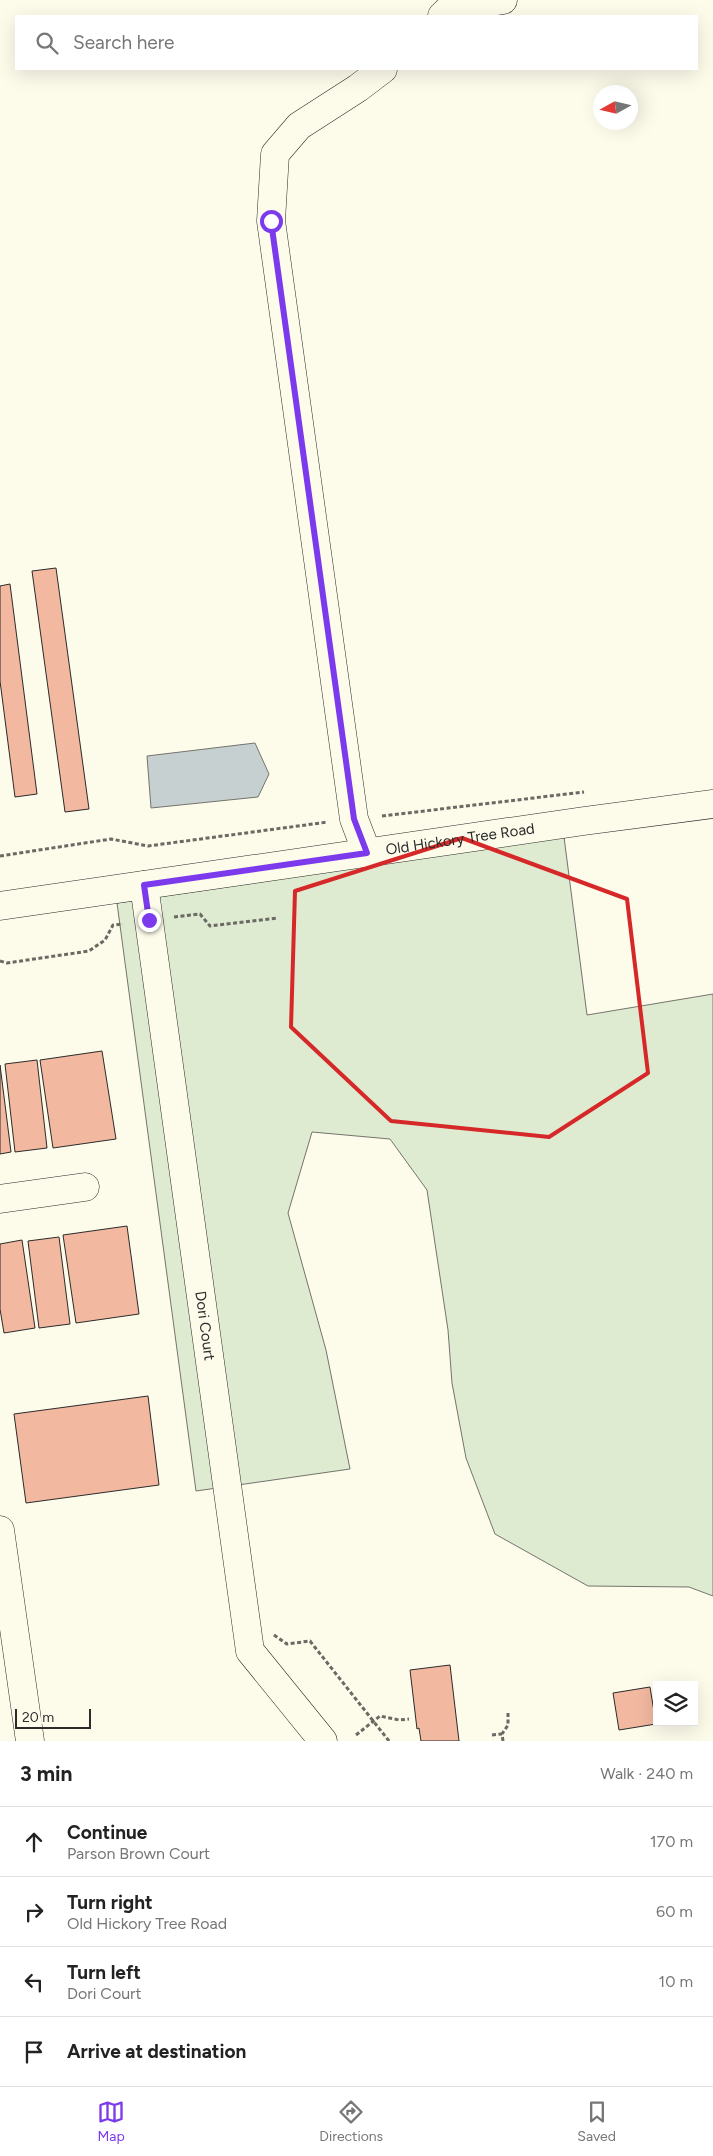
<!DOCTYPE html>
<html lang="en">
<head>
<meta charset="utf-8">
<style>
	:root { --surface:#fff; --page:#f6f6f6; --text:#222; --muted:#767676; --line:#e0e0e0; --accent:#7c3aed }
	body { margin:0; font-family:Figtree,sans-serif; background:var(--page); color:var(--text) }
	.controls { position:absolute; right:15px; bottom:15px; display:grid; overflow:hidden; border-radius:0px; box-shadow:0 5px 20px #0002 }
	.controls button { width:45px; height:45px; display:grid; place-items:center; padding:0; border:0; border-bottom:1px solid var(--line); background:var(--surface); color:var(--text); font:25px sans-serif }
	.compass { position:absolute; left:593px; top:85px; width:45px; height:45px; border-radius:50%; background:var(--surface); box-shadow:0 5px 20px #0002; rotate:262deg }
	.scale { position:absolute; left:15px; bottom:12px; width:76px; box-sizing:border-box; padding-left:5px; border:2px solid #2b2b2b; border-top:0; font-size:14px; line-height:18px; white-space:nowrap; color:#2b2b2b; -webkit-text-stroke:4px #fdfbea; paint-order:stroke }
	.stop { position:absolute; width:15px; height:15px; margin:-11px; border:4px solid #7c3aed; border-radius:50%; background:#fff }
	.stop.end { background:#7c3aed; border-color:#fff; box-shadow:0 1px 5px #0008 }
	.list { margin:0; padding:0; list-style:none }
	h2 { display:flex; justify-content:space-between; align-items:center; height:65px; margin:0; padding:0 20px; font-size:21px }
	h2 small { font-size:16px; font-weight:400; color:var(--muted) }
	.list li { display:grid; grid-template-columns:32px 1fr auto; gap:15px; align-items:center; box-sizing:border-box; height:70px; padding:0 20px; border-top:1px solid var(--line) }
	.list b { display:block; font-size:19px; white-space:nowrap }
	.list p { margin:0; font-size:16px; white-space:nowrap; color:var(--muted) }
	.list em { font-size:16px; font-style:normal; color:var(--muted) }
	.icon { flex:none; width:28px; height:28px; fill:none; stroke:currentColor; stroke-width:2; stroke-linecap:round; stroke-linejoin:round }
	.map { position:relative; flex:none; width:713px; height:1741px; overflow:hidden }
	.search { position:absolute; background:var(--surface); box-shadow:0 5px 20px #0002; left:15px; right:15px; top:15px; height:55px; display:flex; align-items:center; gap:12px; box-sizing:border-box; padding:0 18px; border-radius:0px; color:var(--muted); font-size:19px }
	.sheet { height:345px; background:var(--surface) }
	nav { display:flex; justify-content:space-around; align-items:center; box-sizing:border-box; height:70px; border-top:1px solid var(--line); background:var(--surface); font-size:14px; color:var(--muted) }
	nav a { display:grid; justify-items:center; gap:2px }
	nav .on { color:var(--accent) }
	.map>svg:first-child { display:block }
</style>
</head>
<body>
<div class="map">
<svg width="713" height="1741" viewBox="0 0 713 1741">
	<rect width="100%" height="100%" fill="#fdfbea"/>
	<path fill="#deebd1" stroke="#74746e" d="M564,837l23,178 126,-21v602l-24,-9 -101,-1 -93,-52 -29,-76 -14,-75 -4,-53 -21,-140 -37,-51 -78,-7 -24,81 38,137 24,119 -154,22 -79,-588z"/>
	<path fill="#c7d0d0" stroke="#74746e" d="M255,743l14,31 -11,23 -107,11 -4,-52z"/>
	<g fill="#f2b8a0" stroke="#2b2b2b">
		<path d="M56,568l33,241 -24,3 -33,-241z"/>
		<path d="M10,584l27,210 -22,3 -15,-116v-95z"/>
		<path d="M102,1051l14,88 -63,9 -13,-88z"/>
		<path d="M37,1060l10,88 -32,4 -10,-88z"/>
		<path d="M0,1065l11,87 -11,2z"/>
		<path d="M127,1226l12,88 -63,9 -13,-88z"/>
		<path d="M59,1237l11,87 -31,4 -11,-87z"/>
		<path d="M22,1240l13,88 -31,5 -4,-24v-65z"/>
		<path d="M148,1396l11,89 -133,18 -12,-89z"/>
		<path d="M450,1665l9,76h-38l-2,-13 -2,1 -7,-59z"/>
		<path d="M650,1687l6,37 -37,6 -6,-37z"/>
	</g>
	<g fill="none" stroke-linecap="round" stroke-linejoin="round">
		<g stroke="#2b2b2b" stroke-width="29">
			<g id="minor">
				<path d="M442,16l7,-7 54,-9"/>
				<path d="M367,853l-13,-34 -83,-598 4,-67 24,-28 59,-38 25,-19"/>
				<path id="s1" d="M144,885l106,766 73,90"/>
				<path id="s2" d="M0,906l584,-85 129,-17"/>
				<path d="M0,1199l85,-12"/>
				<path d="M0,1530l30,211"/>
			</g>
		</g>
		<g stroke="#6a6964" stroke-width="3" stroke-dasharray="4 2.5" stroke-linecap="butt">
			<path d="M382,816l202,-24"/>
			<path d="M0,856l111,-17 37,7 180,-24"/>
			<path d="M174,917l26,-3 10,12 68,-8"/>
			<path d="M0,961l7,2 82,-12 16,-11 8,-15 10,-1"/>
			<path d="M274,1635l13,9 23,-3 79,100"/>
			<path d="M356,1735l24,-19 19,4 10,-1"/>
			<path d="M492,1735l10,-1"/>
			<path d="M503,1741l-1,-7 6,-9v-12"/>
		</g>
		<use href="#minor" stroke="#fdfbea" stroke-width="28"/>
	</g>
	<g fill="none" stroke-linecap="round" stroke-linejoin="round">
		<path stroke="#7c3aed" stroke-width="6" d="M149,920l-5,-35 223,-32 -13,-34 -83,-598"/>
	</g>
	<path fill="none" stroke="#d62828" stroke-width="4" stroke-linejoin="round" d="M462,838l165,61 21,174 -99,64 -158,-16 -100,-94 4,-136z"/>
	<g text-anchor="middle" stroke-width="4" stroke-linejoin="round" paint-order="stroke">
		<g font-size="15" fill="#2b2b2b" stroke="#fdfbea">
			<text dy="5" stroke="none"><textPath href="#s2" startOffset="465">Old Hickory Tree Road</textPath></text>
			<text dy="5" stroke="none"><textPath href="#s1" startOffset="445">Dori Court</textPath></text>
		</g>
	</g>
</svg>
<div class="controls">
<button><svg class="icon" aria-label="layers" viewBox="0 0 24 24"><path d="M12 4l9 5-9 5-9-5zM3 14l9 5 9-5"/></svg></button>
</div>
<svg class="compass" viewBox="-18 -18 36 36"><path d="M0-13l5 13h-10z" fill="#e53935"/><path d="M0 13l5-13h-10z" fill="#767676"/></svg>
<div class="scale">20 m</div>
<div class="stop" style="left:271px;top:221px"></div>
<div class="stop end" style="left:149px;top:920px"></div>
<div class="search"><svg class="icon" aria-label="search" viewBox="0 0 24 24"><circle cx="10" cy="10" r="6"/><path d="M15 15l6 6"/></svg>Search here</div>
</div>
<section class="sheet">
<h2>3 min<small>Walk · 240 m</small></h2>
<ul class="list">
<li><svg class="icon" aria-label="ahead" viewBox="0 0 24 24"><path d="M12 20V5M6 11l6-6 6 6"/></svg><div><b>Continue</b><p>Parson Brown Court</p></div><em>170 m</em></li>
<li><svg class="icon" aria-label="right" viewBox="0 0 24 24"><path d="M7 20v-9h11M14 6l5 5-5 5"/></svg><div><b>Turn right</b><p>Old Hickory Tree Road</p></div><em>60 m</em></li>
<li><svg class="icon" aria-label="left" viewBox="0 0 24 24"><path d="M17 20v-9H6M10 6l-5 5 5 5"/></svg><div><b>Turn left</b><p>Dori Court</p></div><em>10 m</em></li>
<li><svg class="icon" aria-label="arrive" viewBox="0 0 24 24"><path d="M6 21V4h12l-3 4 3 4H6"/></svg><div><b>Arrive at destination</b></div></li>
</ul>
</section>
<nav>
<a class="on"><svg class="icon" aria-label="map" viewBox="0 0 24 24"><path d="M3 6l6-2 6 2 6-2v14l-6 2-6-2-6 2zM9 4v14M15 6v14"/></svg>Map</a>
<a><svg class="icon" aria-label="directions" viewBox="0 0 24 24"><path d="M12 3l9 9-9 9-9-9zM9 14v-3h6M13 9l2 2-2 2"/></svg>Directions</a>
<a><svg class="icon" aria-label="saved" viewBox="0 0 24 24"><path d="M7 4h10v16l-5-4-5 4z"/></svg>Saved</a>
</nav>
</body>
</html>
